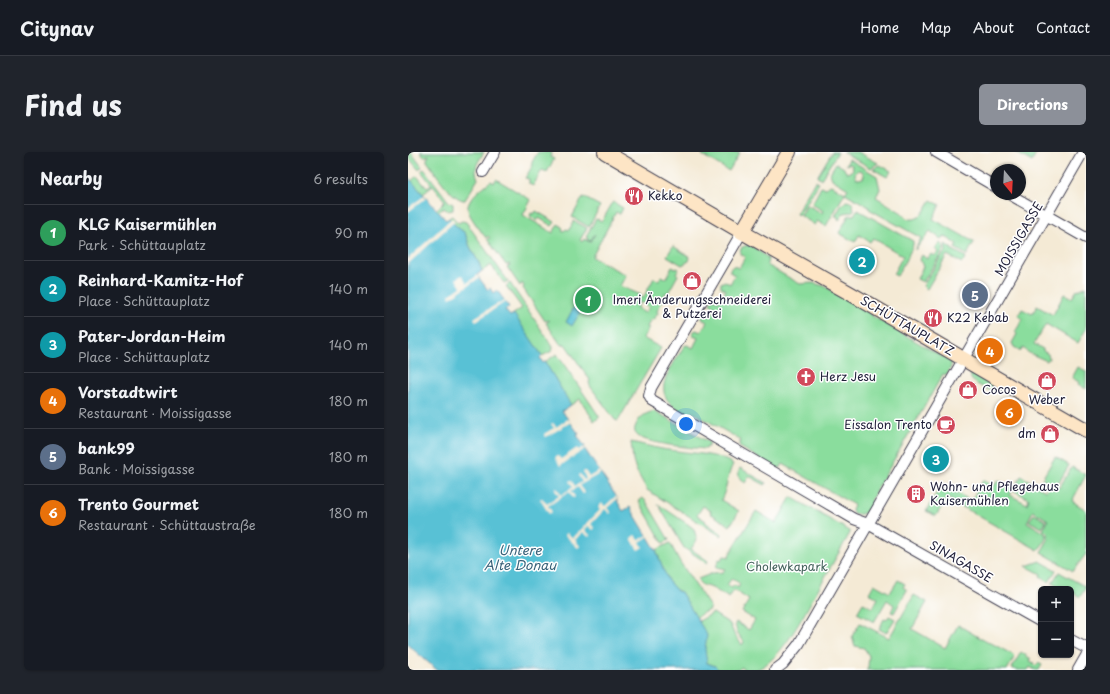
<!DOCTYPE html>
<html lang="en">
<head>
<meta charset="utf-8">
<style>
	:root { --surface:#171b24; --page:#20242c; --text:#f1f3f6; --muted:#9ea1a6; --line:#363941; --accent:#8c9099 }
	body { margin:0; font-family:"Playpen Sans",sans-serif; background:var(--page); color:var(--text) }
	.controls { position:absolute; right:12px; bottom:12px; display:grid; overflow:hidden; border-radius:6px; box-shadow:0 1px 3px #0004 }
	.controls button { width:36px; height:36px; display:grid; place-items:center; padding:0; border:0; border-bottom:1px solid var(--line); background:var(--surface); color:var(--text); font:20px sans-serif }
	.compass { position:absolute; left:582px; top:12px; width:36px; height:36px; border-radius:50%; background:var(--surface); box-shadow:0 1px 3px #0004; rotate:162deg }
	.you { position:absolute; left:278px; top:272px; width:14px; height:14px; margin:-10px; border:3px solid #fff; border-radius:50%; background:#1a73e8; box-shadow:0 0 0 6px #1a73e833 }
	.badge { display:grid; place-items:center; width:26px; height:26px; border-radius:50%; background:var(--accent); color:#fff; font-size:13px; font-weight:700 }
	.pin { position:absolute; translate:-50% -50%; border:2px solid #fff; box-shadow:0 1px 4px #0006 }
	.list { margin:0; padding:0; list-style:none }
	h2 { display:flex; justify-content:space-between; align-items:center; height:52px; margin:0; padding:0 16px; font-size:17px }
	h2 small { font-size:13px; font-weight:400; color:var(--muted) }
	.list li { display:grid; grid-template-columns:26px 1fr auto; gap:12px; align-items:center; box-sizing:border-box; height:56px; padding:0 16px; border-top:1px solid var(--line) }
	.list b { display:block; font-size:15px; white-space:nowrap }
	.list p { margin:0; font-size:13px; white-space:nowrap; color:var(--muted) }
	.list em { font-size:13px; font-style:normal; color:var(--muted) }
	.map { position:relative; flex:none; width:678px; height:518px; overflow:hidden; border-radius:6px }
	header { display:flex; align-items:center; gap:24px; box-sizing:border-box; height:56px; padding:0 20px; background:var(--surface); border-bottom:1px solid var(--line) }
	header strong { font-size:19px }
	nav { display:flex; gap:22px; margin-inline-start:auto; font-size:14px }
	.intro { display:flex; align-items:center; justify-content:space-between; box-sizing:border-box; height:96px; padding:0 24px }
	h1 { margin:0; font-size:28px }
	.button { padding:10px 18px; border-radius:6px; background:var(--accent); color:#fff; font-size:14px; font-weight:700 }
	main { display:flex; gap:24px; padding:0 24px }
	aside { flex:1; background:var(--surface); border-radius:6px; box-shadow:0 1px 3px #0004 }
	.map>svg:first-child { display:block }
</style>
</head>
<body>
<header>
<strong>Citynav</strong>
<nav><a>Home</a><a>Map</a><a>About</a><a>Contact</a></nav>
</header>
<div class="intro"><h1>Find us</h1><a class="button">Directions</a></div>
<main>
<aside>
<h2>Nearby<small>6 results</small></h2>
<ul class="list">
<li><span class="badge" style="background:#2e9e5b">1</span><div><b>KLG Kaisermühlen</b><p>Park · Schüttauplatz</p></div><em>90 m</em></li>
<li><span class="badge" style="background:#0f9aa8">2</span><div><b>Reinhard-Kamitz-Hof</b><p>Place · Schüttauplatz</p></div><em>140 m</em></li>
<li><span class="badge" style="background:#0f9aa8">3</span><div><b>Pater-Jordan-Heim</b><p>Place · Schüttauplatz</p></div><em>140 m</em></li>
<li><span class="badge" style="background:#e8710a">4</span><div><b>Vorstadtwirt</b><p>Restaurant · Moissigasse</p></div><em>180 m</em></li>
<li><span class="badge" style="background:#5c6f8a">5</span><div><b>bank99</b><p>Bank · Moissigasse</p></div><em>180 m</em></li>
<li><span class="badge" style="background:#e8710a">6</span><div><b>Trento Gourmet</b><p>Restaurant · Schüttaustraße</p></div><em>180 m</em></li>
</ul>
</aside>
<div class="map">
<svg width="678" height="518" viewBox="0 0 678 518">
	<rect width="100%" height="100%" fill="#fff"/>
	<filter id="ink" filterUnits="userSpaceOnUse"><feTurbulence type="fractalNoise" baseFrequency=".025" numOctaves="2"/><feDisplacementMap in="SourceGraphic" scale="8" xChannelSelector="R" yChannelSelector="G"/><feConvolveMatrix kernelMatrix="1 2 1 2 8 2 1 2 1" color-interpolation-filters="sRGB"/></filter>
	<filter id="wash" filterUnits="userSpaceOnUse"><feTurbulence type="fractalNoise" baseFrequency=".012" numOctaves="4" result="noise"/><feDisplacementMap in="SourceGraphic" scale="16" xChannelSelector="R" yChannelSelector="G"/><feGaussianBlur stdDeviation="0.9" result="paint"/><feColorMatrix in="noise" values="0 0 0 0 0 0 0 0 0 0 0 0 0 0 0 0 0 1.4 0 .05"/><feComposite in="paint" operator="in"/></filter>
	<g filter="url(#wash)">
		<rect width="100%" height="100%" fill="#f4ead5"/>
		<g fill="#8add9d" stroke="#56806c" fill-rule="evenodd">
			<path d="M0,0h3l11,15 -3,3 -11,-13z"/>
			<path d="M12,0h64c-6,11 -11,14 -6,27l-13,21h-2c-13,-3 -28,-28 -36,-39v-2l2,-4 -5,2z"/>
			<path d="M130,0h14l-2,5 4,2 -7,13 -5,-2 -9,16 -4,-2v-5l-4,-1 8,-13 -1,-3z"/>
			<path d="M296,0h36l-11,19 -27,-16z"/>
			<path d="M424,0h6l-17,27 -4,-2z"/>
			<path d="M435,0h15l20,11 -7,5z"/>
			<path d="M607,0h22l-5,10z"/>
			<path d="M441,7l28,17 3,13 -4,8 26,16 4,5c14,5 18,-7 25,-18l9,5 -7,14 41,23 -7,13 -12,-7 2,-4 -13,-8 -3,3 -11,-8 -15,19 6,-12 -52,-29v-2l-24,-14 -19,33 -9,-5 -2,4 -14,-9 6,-11 15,8 1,-2 -11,-7 9,-17 4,1 6,-3 14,8 3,-4 -16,-10 -2,-6 6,-10 8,5 1,3 3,2 3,-1 2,-3 -1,-4 -3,-1 -3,1zM452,18l3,2 1,4 -1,2 -4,1 -3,-1 -1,-4 2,-3z"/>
			<path d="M472,13l11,6 -4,6 -14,-8z"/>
			<path d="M16,17l25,33 4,2v6l-5,1 -4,-3 -6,4 -2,-2 9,-9 -12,-15 -10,8 1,2 -16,4v-23l3,4 6,-5 10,12 5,-3 -11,-14z"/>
			<path d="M88,27l35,21 -8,15 30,18 5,-9 5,4 -1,2 2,1 2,-2 3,1 5,-9 13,7 -7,12 2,2 2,-3 6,3 5,-8 -5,7 -3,-1 1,-2 -2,-2 10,-17 6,2 11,-19 10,6 -3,6 -4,-2 -24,45 34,18 -6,11 21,9 -1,2 3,1 11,-20 5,3 2,-5 5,2 6,-11 4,2 1,-1 2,1 -3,4 2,2 -10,18h-3l-4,6 2,1 -6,11 1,2 -5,7 -2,-1 -4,8 2,1 -6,10 18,10 -43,73 -3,-1 -25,-34 -1,-4 1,-2 -25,-36 -4,1 -15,-22 3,-2 -1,-1 -3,1 -22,-33 1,-2 -2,-3 -2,3 -13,-19 3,-2 -1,-1 -3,1 -19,-26 3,-1 -2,-2 -2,2c-5,-7 -16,-20 -18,-28 -2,-11 15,-23 23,-29l3,2zM232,150l9,5 -4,6 -8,-5z"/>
			<path d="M407,29l4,2 -20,32 -3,-1z"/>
			<path d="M175,45l17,9 -11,21 -17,-10z"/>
			<path d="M438,49l5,1 2,2 1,6 -3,2 -7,1 -5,7 -2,-4h-2l6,-10z"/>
			<path d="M449,58h1l55,31v4l-2,5 -14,26 -4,-2 10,-18 -30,-18 -3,4 -11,-7 -4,7 -16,-9 10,-18h5z"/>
			<path d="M128,59l19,11 -3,4 -13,-8 -2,3 -7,-5 1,-3 3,1z"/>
			<path d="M44,64l6,7 4,-2 4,1 42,59 -4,2 -13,-18 -9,6 -3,-8 -9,-16 -5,-14 -9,-7 -7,-8z"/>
			<path d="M532,91l3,3 1,3 -21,33 -6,-3 6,-12 -3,-8 2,-4 5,4 4,-5 3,2 4,-4 -3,-3z"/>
			<path d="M537,92l6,4v1l15,8 -4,6 -15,-8 -20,34 -4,-3 17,-28 6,-7z"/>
			<path d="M341,93l3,1 16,12 -1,7 33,19 13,-1 11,3 48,28v2l71,41 1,-2c10,6 8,11 3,20l-4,-1 -72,126 2,2c-4,9 -10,15 -20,11l-1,-4 2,-4 -71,-41 -3,4 -3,1 -37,-22 -1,-3 2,-4 -49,-28 -5,4c-40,-23 -20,-40 -3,-70l3,-1 6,3 5,-10 -5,-2v-4l3,-2 5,2 6,-10 -5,-3v-4l4,-2 5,3 5,-8 -5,-3 -1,-4 4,-2 6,2 6,-11 -5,-3v-4l4,-2 5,3 5,-9 -5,-3v-3l3,-3 6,2 6,-11 -5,-3v-3l2,-4z"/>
			<path d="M265,94l17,11 -1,4 -7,4 -15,-9z"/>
			<path d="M102,131l43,64 -1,4 -10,5 -10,-14 -26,-23 16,-11 -16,-22z"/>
			<path d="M678,135v42l-8,14 -32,-19 -12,20 9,5v2l5,3 1,4 -2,3 -18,-8 -6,-5 -2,3 -7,-4 -2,-4 5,-9 -2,-2 8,-13 -5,-3 4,-7 10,5 5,-8 16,9 11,-21 8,4 5,-8z"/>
			<path d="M149,202l42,62v2l-5,3 -14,-22 -18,12 -6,-29 -11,-20z"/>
			<path d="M670,215l8,4v18l-8,-5 1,-2 -7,-4z"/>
			<path d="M563,221l12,4 17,13 -1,2c-5,1 -25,-8 -27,-12 -2,-2 -1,-5 -1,-7z"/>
			<path d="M247,259l55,32 -4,6c-14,-1 -58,-5 -68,-13 -4,-3 -4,-7 -2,-11 4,-9 10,-12 19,-14z"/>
			<path d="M223,290c15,3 30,8 46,9 19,3 39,2 56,13 -6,12 -6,25 -12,36l18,11 -9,15 -20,-13 1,-2 -8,-5 -6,9 9,6 -1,1 17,12 -1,2 -74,-46 -11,-20 -3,-10z"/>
			<path d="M647,305l14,8 -12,21 2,2 13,-21 14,8 -14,26 14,9v44l-13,17 -32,-19 7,-12v-7l-5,-3 5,-10 -15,-9 -6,11 18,11c3,6 -3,12 -7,17l-91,-52 -11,18 -10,-5 16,-27 29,17 12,-21 11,6 4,-6 16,9 7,-13 17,9v2l8,4 4,-7 -8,-5zM605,338l16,9 -2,5 -17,-9z"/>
			<path d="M332,316l26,15 -1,2 -16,-9 -4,7c-6,-4 -8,-8 -5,-15z"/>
			<path d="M383,345l59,34v2c-11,19 -22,39 -33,58 -13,23 -35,69 -61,79 -4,0 -9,0 -12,0l-2,-3 -4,3h-19l-4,-4 -8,-3 -8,-42 14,-8 17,11 4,10 8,11 2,-3 -7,-10 -2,-8 1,-2 13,8 6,-10 -13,-8 7,-12 -15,-10 -5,8 -17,-10 -10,-3 -3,-3 -1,-3 15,-6 10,-1 2,-3 -9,-2 3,-8 2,1 3,-4 6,1 -1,-2 27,-44 20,12zM324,426l8,6 -2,4 -4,-3 -2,3 -5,-3z"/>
			<path d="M235,346l3,3 23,39 -6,3 -24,-42z"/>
			<path d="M250,352l31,21 5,4 3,11 -6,9 17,12 -1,2 -23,-15z"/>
			<path d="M626,362l12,7 -4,7 -13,-7z"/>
			<path d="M262,391l10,19 30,45v3l-8,3 -6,5 -15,-26c-15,-4 -19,-28 -25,-42z"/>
			<path d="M632,409l16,9 -7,12 -9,-6 1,-2 -15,-8z"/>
			<path d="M651,420l27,15 -6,10 -9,-5v-3h-5l-5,-3 -2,2 -7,-5z"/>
			<path d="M490,428l7,4 -2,3 4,3 -13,23 -3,-1 3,-7 -7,-5 -13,22 -17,-9 6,-10 10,5 5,-10 -9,-5 5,-9 16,9z"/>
			<path d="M506,443l13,7 -15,27 33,19 13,-23 29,17 6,2 22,12 -8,14h-141l2,-3 1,-11 -5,-8 -9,-2 -3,-10 8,-13 29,15z"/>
			<path d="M481,464l6,3 -9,14 -7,-4 5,-10 2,1z"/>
			<path d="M613,500l10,7 -1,2 4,2 -1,1 3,2 2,-3 4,2 -3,5h-4l-5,-3 -2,3h-12l-4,-2z"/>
		</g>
		<g fill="#58c1d5" stroke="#3d7288">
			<path d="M0,25l37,42 1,1 3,-2 7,8 9,7 5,14 9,16 3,8 -5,4 11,15 2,-2 3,5 4,-3 12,17 -4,3 5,6 4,-2 27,40 1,2 -2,2 3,5 2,-1 26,43 -9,6 17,23 -2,1 8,12 -1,1 32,48 2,2 -2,1 7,12 7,-4 26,43 12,31 9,10 4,1 26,43 -2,14 2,14 8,3 4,4h-282l-29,-25z"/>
			<path d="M166,155l7,4 -9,15 -6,-4z"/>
		</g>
		<g fill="#f4ead5">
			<path d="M16,44l2,2 -18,14v-4z"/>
			<path d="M44,66l3,3 -47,43v-5z"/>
			<path d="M54,123l5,8 11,-8 1,3 -29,20 -1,-3 12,-8 -5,-8z"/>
			<path d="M96,148l1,2 -29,19 -2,-3z"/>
			<path d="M160,267l3,3 -25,15 -2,-3 10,-6 -3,-4 2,-1 3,4z"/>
			<path d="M176,295l1,2 -25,17 -5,-8 3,-2 3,3 16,-11 2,2z"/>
			<path d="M177,319l4,6 10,-6 2,2 -21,12 5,8 -2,1 -5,-7 -7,4 4,6 -2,1 -4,-6 -21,14 4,6 -3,2 -9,-15 2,-1 5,6 12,-8 -4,-6 2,-2 4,7 12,-8 -4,-6 2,-1 4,6 7,-4 -4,-7 2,-1 4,6 2,-1 -3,-7z"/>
			<path d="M208,344l2,2 -11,10 4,4 -1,2 -5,-5 -14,15 4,4 -2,2 -4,-4 -4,4 5,5 -1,2 -6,-5 -8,8 5,6 -2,2 -13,-13 2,-2 6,5 27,-28 -2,-2 4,-5 3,3z"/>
			<path d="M227,383l4,5 9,-5 1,1 -9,6 3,5 -5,3 -7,-12z"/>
		</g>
	</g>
	<g filter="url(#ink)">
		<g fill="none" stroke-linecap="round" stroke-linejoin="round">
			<g stroke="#424052" stroke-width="12">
				<g id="street">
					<path d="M528,0l60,35"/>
					<path d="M75,20l12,-20"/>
					<path d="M601,42l77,44"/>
					<path d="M334,80l-91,156 -2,8 3,5 202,118 14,5 173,98"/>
					<path d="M663,488l15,8"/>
					<path d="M367,518l8,-6 16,-20 284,-492"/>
					<path d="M670,518l8,-14"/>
				</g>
			</g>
			<g stroke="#424052" stroke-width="16">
				<g id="secondary">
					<path d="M197,0l137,80 111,63 233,135"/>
					<path d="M334,80l47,-80"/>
				</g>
			</g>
			<use href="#street" stroke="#fff" stroke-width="10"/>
			<use href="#secondary" stroke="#fde5c5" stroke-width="14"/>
		</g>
	</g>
	<defs>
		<g id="restaurant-disc" transform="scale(1)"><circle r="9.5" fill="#d1495b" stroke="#fff"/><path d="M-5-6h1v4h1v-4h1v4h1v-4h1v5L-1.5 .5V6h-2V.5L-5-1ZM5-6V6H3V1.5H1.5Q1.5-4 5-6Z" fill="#fff"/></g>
		<g id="shop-disc" transform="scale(1)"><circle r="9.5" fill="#d1495b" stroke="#fff"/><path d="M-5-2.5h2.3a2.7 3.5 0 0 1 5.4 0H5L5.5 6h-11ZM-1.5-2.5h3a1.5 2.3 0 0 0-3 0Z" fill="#fff"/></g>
		<g id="church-disc" transform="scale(1)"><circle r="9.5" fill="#d1495b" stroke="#fff"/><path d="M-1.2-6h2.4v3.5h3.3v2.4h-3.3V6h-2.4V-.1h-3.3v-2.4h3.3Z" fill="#fff"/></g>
		<g id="cafe-disc" transform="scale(1)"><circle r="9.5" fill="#d1495b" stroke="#fff"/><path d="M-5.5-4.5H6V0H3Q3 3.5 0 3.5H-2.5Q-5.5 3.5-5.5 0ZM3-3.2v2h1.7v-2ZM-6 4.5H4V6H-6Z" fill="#fff"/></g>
		<g id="building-disc" transform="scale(1)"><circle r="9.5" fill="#d1495b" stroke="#fff"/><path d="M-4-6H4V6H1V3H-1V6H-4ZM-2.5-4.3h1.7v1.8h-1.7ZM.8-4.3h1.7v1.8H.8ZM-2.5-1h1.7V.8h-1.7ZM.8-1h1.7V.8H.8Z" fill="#fff"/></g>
	</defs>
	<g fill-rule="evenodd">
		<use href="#restaurant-disc" x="226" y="44"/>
		<use href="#shop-disc" x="284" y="129"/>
		<use href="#restaurant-disc" x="525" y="166"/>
		<use href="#church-disc" x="398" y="225"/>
		<use href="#shop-disc" x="639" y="229"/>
		<use href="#shop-disc" x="560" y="238"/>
		<use href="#cafe-disc" x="538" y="273"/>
		<use href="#shop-disc" x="642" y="282"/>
		<use href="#building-disc" x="508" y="342"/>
	</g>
	<g text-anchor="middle" stroke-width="3" stroke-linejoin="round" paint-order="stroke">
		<g font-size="12" fill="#22223b" stroke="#fff" text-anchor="start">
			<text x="240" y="48">Kekko</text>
			<text x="284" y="152" text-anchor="middle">Imeri Änderungsschneiderei<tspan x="284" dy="14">&amp; Putzerei</tspan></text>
			<text x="539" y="170">K22 Kebab</text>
			<text x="412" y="229">Herz Jesu</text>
			<text x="574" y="242">Cocos</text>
			<text x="639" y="252" text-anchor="middle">Weber</text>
			<text x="524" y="277" text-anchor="end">Eissalon Trento</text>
			<text x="628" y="286" text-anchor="end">dm</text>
			<text x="522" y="339">Wohn- und Pflegehaus<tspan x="522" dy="14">Kaisermühlen</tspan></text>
		</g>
		<g font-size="12" fill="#22223b" stroke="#fff">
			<text transform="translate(611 87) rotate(-60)" y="4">MOISSIGASSE</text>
			<text transform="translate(499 174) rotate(30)" y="4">SCHÜTTAUPLATZ</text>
			<text transform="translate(553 410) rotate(30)" y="4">SINAGASSE</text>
		</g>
		<g font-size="12" fill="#46635d" stroke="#fff">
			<text x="379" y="419">Cholewkapark</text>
		</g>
		<g font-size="13" font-style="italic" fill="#386279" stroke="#fff">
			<text x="112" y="403">Untere<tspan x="112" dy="15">Alte Donau</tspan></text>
		</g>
	</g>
</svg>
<div class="controls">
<button>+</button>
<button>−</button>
</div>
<svg class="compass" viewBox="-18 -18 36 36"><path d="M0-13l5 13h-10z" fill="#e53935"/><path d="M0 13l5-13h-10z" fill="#9ea1a6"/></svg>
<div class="you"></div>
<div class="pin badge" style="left:180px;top:148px;background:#2e9e5b">1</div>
<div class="pin badge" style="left:454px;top:109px;background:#0f9aa8">2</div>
<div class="pin badge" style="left:528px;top:307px;background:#0f9aa8">3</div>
<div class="pin badge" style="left:582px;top:199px;background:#e8710a">4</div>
<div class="pin badge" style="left:567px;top:143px;background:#5c6f8a">5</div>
<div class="pin badge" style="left:601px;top:260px;background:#e8710a">6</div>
</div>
</main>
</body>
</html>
